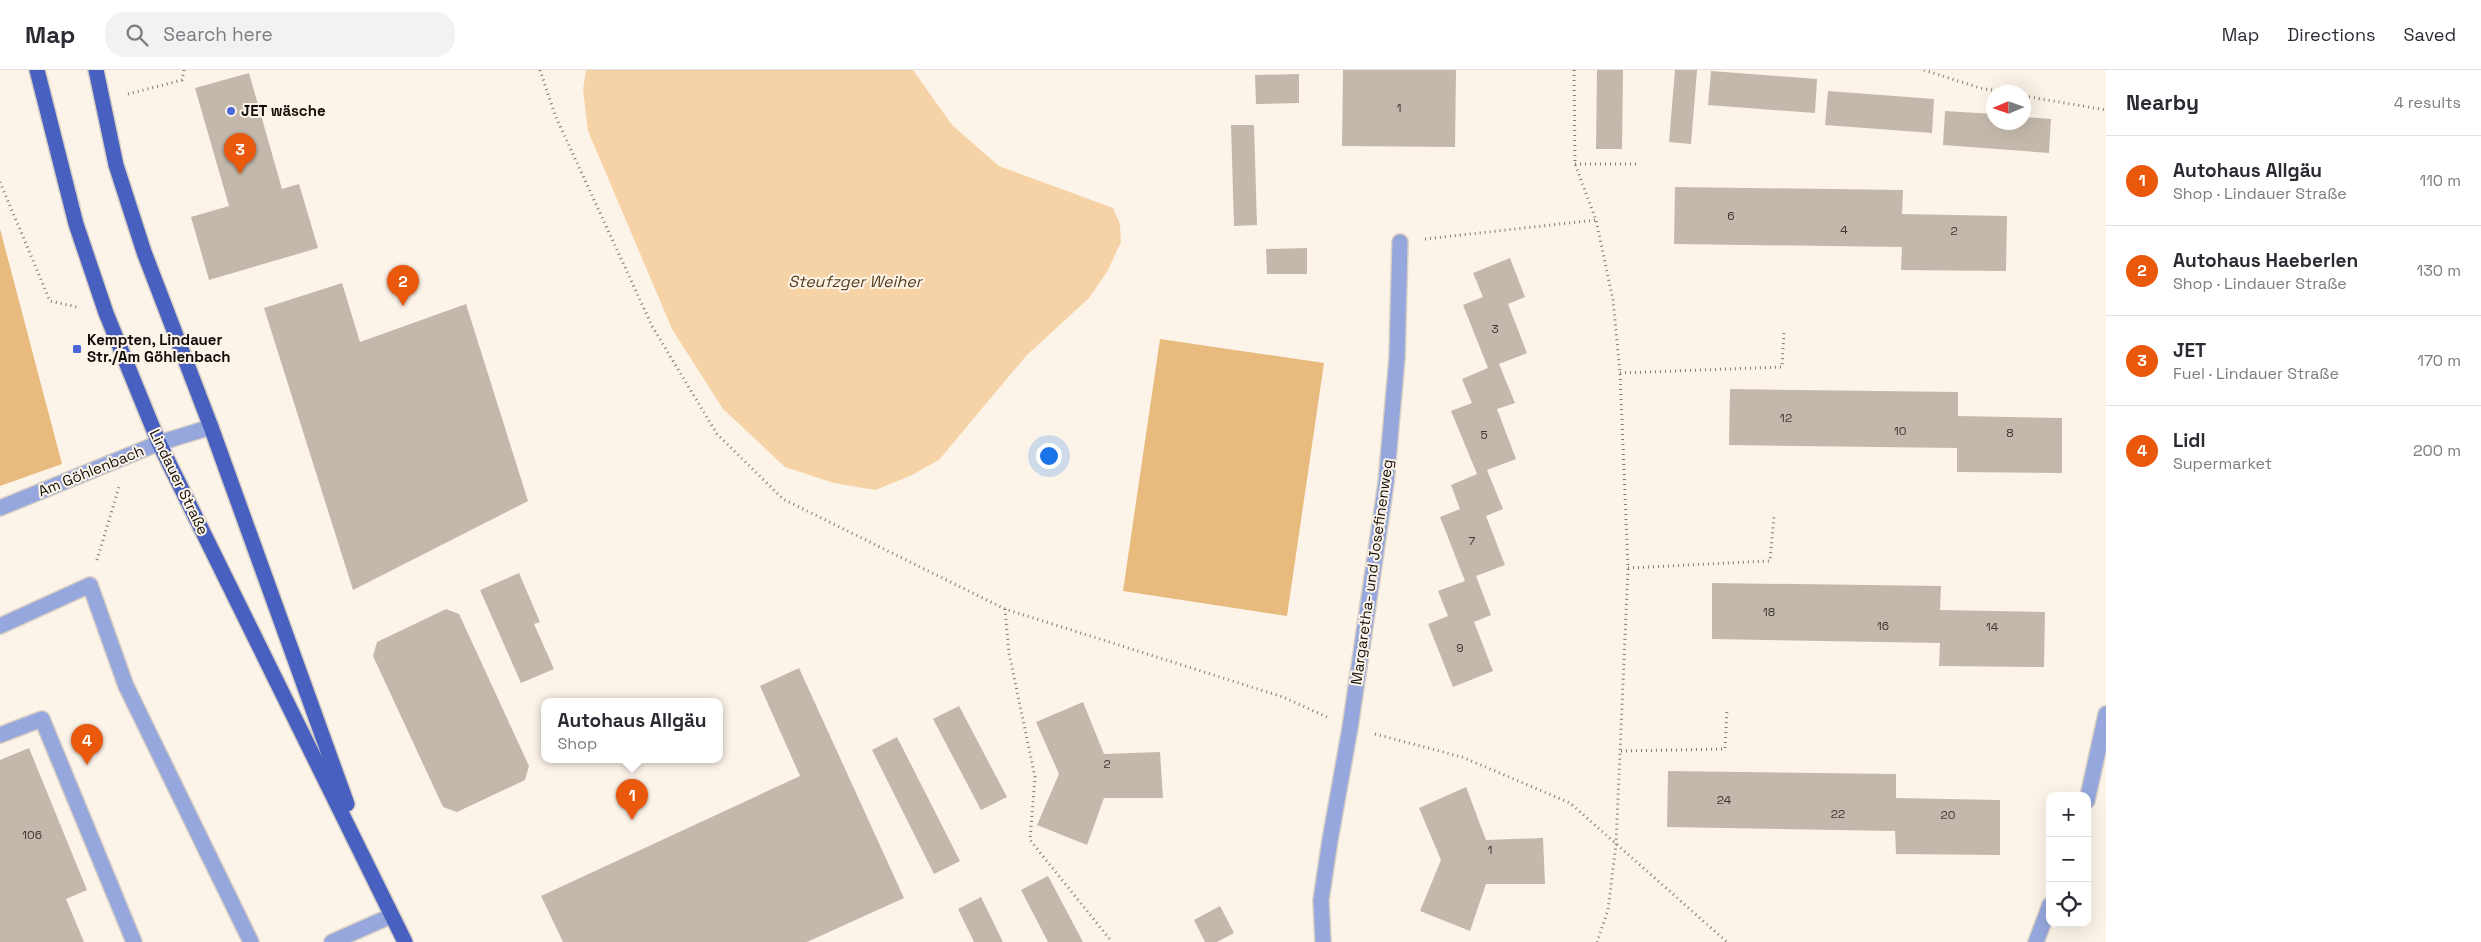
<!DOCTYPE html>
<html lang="en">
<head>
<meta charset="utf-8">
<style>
	:root { --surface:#fff; --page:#f2f2f3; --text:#2b2b33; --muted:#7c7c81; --line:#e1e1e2; --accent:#ea580c }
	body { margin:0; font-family:"Space Grotesk",sans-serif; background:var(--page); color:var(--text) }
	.controls { position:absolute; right:15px; bottom:15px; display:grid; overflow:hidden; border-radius:10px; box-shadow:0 5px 20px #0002 }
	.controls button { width:45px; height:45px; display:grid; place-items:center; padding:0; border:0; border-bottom:1px solid var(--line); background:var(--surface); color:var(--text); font:25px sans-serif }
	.compass { position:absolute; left:1986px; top:15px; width:45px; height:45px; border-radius:50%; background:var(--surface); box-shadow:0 5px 20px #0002; rotate:268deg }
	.you { position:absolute; left:1048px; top:385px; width:18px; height:18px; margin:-12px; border:4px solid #fff; border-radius:50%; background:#1a73e8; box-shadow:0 0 0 8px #1a73e833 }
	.badge { display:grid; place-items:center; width:32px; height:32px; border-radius:50%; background:var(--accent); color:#fff; font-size:16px; font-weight:700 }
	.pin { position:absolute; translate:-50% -41px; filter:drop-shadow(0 1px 2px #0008) }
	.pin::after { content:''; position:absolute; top:26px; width:18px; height:15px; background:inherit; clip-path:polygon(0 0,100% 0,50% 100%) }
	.popup { position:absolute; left:541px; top:628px; width:182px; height:65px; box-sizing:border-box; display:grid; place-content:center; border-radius:10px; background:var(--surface); filter:drop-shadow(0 1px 4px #0005); font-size:16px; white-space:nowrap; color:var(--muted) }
	.popup b { font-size:19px; color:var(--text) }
	.popup::after { content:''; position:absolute; left:50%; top:100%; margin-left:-10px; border:10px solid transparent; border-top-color:var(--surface) }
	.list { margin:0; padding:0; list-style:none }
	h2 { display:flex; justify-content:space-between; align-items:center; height:65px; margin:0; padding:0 20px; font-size:21px }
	h2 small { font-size:16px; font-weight:400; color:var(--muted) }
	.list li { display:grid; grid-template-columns:32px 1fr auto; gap:15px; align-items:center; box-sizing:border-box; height:90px; padding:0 20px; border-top:1px solid var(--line) }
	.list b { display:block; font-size:19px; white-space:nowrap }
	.list p { margin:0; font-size:16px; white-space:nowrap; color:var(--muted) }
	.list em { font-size:16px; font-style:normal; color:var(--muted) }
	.icon { flex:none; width:28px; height:28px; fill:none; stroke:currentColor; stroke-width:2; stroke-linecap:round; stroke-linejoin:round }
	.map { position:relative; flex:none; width:2106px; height:872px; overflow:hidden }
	header { display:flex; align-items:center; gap:30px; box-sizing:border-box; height:70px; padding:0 25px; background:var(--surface); border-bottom:1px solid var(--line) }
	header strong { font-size:24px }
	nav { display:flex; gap:28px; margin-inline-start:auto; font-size:18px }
	.search { width:350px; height:45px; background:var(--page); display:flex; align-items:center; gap:12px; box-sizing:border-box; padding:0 18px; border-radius:20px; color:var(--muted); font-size:19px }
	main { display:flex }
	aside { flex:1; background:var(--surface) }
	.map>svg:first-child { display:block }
</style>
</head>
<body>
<header>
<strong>Map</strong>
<div class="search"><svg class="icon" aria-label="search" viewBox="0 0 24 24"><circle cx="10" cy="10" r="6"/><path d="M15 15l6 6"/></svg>Search here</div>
<nav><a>Map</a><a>Directions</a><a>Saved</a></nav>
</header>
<main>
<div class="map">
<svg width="2106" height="872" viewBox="0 0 2106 872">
	<rect width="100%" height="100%" fill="#fdf4e9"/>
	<g fill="#e8ba7e">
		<path d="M0,159l62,235 -62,22z"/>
		<path d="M1160,269l164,24 -37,253 -164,-25z"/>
	</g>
	<path fill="#f6d3a6" d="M586,0h327l39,55 47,41 114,42 7,16 1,18 -14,30 -18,26 -63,58 -87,104 -29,16 -35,14 -41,-7 -49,-16 -62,-58 -51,-80 -84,-198 -5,-41z"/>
	<g fill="#c3b8ab">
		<path d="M1343,0h113l-1,77 -113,-1z"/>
		<path d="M1597,0h26l-1,79h-26z"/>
		<path d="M1675,0h22l-6,74 -22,-2z"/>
		<path d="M1711,1l106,8 -2,34 -107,-8z"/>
		<path d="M249,3l33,116 17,-5 19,64 -109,32 -18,-63 38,-11 -34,-118z"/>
		<path d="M1299,4v29l-43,1 -1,-29z"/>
		<path d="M1828,21l106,8 -2,34 -107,-8z"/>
		<path d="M1945,41l49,3v8h30v-5l27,2 -2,34 -106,-8z"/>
		<path d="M1231,55h23l3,100 -23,1z"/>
		<path d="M1675,117l228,3 -1,24 105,2 -1,55 -105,-1 1,-23 -228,-3z"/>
		<path d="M1307,178v26h-40l-1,-25z"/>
		<path d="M1510,188l15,39 -17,7 19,49 -28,11 16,39 -18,6 19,50 -29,11 16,39 -17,7 19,49 -29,11 15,39 -17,7 19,49 -40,16 -25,-63 20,-8 -10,-25 27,-10 -25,-64 20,-8 -9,-24 26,-11 -26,-63 21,-8 -10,-24 26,-11 -25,-63 20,-8 -10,-24z"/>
		<path d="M342,213l18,59 106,-38 62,197 -175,89 -89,-282z"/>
		<path d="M1730,319l228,3v24l104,2v55l-105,-1v-24l-228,-3z"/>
		<path d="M519,503l21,49 -6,2 20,45 -33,14 -41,-93z"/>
		<path d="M1712,513l229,3 -1,24 105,2 -1,55 -105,-1 1,-23 -228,-4z"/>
		<path d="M446,539l13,5 70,152 -4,14 -68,32 -14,-5 -70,-151 4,-14z"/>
		<path d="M799,598l105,230 -97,44h-244l-22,-46 259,-120 -40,-90z"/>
		<path d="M1083,632l21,52 56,-2 3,46h-59l-17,47 -50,-20 22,-51 -23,-52z"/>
		<path d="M959,636l48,91 -26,13 -48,-91z"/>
		<path d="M897,667l63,124 -26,13 -62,-124z"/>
		<path d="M29,678l58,142 -21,9 18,43h-84v-182z"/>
		<path d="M1668,701l228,3v24l104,2v55l-104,-1 -1,-23 -228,-4z"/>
		<path d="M1466,717l20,53 57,-2 2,46h-59l-16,47 -50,-20 21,-51 -22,-52z"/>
		<path d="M1048,806l35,66h-35l-27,-52z"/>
		<path d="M981,827l22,45h-29l-16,-33z"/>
		<path d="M1220,836l14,27 -17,9h-12l-11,-22z"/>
	</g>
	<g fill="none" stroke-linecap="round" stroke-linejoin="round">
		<g stroke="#d7cfc5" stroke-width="18">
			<g id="minor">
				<path d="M0,438l159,-65 52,-16"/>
				<path d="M0,556l90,-41 36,101 125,256"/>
				<path d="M0,665l42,-16 92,223"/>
				<path d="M2087,731l19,-87"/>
				<path d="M332,872l59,-26"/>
				<path d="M1323,872l-2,-42 9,-60 20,-112 36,-245 11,-125 3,-116"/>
				<path d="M2036,872l14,-37"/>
			</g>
		</g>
		<g stroke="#d7cfc5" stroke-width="18">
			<g id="major">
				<path d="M37,0l39,154 30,89 53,130 246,499"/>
				<path d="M96,0l20,95 28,87 67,175 136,377"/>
			</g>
		</g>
		<g stroke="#807a72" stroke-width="3" stroke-dasharray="1 4" stroke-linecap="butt">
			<path d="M540,0l15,45 97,211 65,108 66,65 222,110 278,88 44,20"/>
			<path d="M1574,0l1,94 21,56 17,80 7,73 8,195 -12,276 -8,66 -11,32"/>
			<path d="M1924,0l56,18 24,4"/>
			<path d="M128,24l54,-14 2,-10"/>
			<path d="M2024,26l82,14"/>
			<path d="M1575,94h61"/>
			<path d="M0,112l50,119 27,6"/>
			<path d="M1425,169l171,-19"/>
			<path d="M1620,303l162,-6 2,-35"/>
			<path d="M97,490l22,-73"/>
			<path d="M1628,498l142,-7 4,-45"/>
			<path d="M1005,539l4,44 26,124 -5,63 82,102"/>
			<path d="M1375,664l87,23 108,46 157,139"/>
			<path d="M1621,681l104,-2 2,-40"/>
		</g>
		<use href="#minor" stroke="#95a7dc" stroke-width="15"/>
		<use href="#major" stroke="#4860bf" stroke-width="15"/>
	</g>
	<g fill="#4d67db" stroke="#fdf4e9" stroke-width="2">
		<circle cx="231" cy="41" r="5"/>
		<rect x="72" y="274" width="10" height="10" rx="2.5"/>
	</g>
	<g text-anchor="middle" stroke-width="4" stroke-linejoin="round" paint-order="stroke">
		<g font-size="12" fill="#3e3832">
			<text x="1399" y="42">1</text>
			<text x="1731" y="150">6</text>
			<text x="1844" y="164">4</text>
			<text x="1954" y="165">2</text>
			<text x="1495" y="263">3</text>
			<text x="1786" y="352">12</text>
			<text x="1900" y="365">10</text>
			<text x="2010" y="367">8</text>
			<text x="1484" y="369">5</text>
			<text x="1472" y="475">7</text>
			<text x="1769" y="546">18</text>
			<text x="1883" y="560">16</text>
			<text x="1992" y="561">14</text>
			<text x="1460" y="582">9</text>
			<text x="1107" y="698">2</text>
			<text x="1724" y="734">24</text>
			<text x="1838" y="748">22</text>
			<text x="1948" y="749">20</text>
			<text x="32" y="769">106</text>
			<text x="1490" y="784">1</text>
		</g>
		<g font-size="15" font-weight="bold" fill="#110e09" stroke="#fdf4e9" text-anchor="start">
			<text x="241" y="46">JET wäsche</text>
			<text x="87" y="275">Kempten, Lindauer<tspan x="87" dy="17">Str./Am Göhlenbach</tspan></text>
		</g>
		<g font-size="15" fill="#110e09" stroke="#fdf4e9">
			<text transform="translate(91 401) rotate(-22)" y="5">Am Göhlenbach</text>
			<text transform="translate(179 412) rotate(64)" y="5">Lindauer Straße</text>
			<text transform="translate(1372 502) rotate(-82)" y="5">Margaretha- und Josefinenweg</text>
		</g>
		<g font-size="16" font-style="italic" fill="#553d1b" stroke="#fdf4e9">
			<text x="855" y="217">Steufzger Weiher</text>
		</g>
	</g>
</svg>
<div class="controls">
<button>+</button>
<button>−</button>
<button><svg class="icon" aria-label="locate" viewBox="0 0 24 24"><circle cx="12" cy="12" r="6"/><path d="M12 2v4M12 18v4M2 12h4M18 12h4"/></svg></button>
</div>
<svg class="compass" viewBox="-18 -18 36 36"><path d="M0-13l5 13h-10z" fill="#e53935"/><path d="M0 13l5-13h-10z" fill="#7c7c81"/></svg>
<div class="you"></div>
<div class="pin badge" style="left:632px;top:750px">1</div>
<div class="popup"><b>Autohaus Allgäu</b>Shop</div>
<div class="pin badge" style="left:403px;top:236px">2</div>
<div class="pin badge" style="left:240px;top:104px">3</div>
<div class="pin badge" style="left:87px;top:695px">4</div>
</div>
<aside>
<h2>Nearby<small>4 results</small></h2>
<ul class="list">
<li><span class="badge">1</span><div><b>Autohaus Allgäu</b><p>Shop · Lindauer Straße</p></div><em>110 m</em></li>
<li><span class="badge">2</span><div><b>Autohaus Haeberlen</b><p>Shop · Lindauer Straße</p></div><em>130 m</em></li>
<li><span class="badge">3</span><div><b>JET</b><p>Fuel · Lindauer Straße</p></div><em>170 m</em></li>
<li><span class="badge">4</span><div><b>Lidl</b><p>Supermarket</p></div><em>200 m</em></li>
</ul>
</aside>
</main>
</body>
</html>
